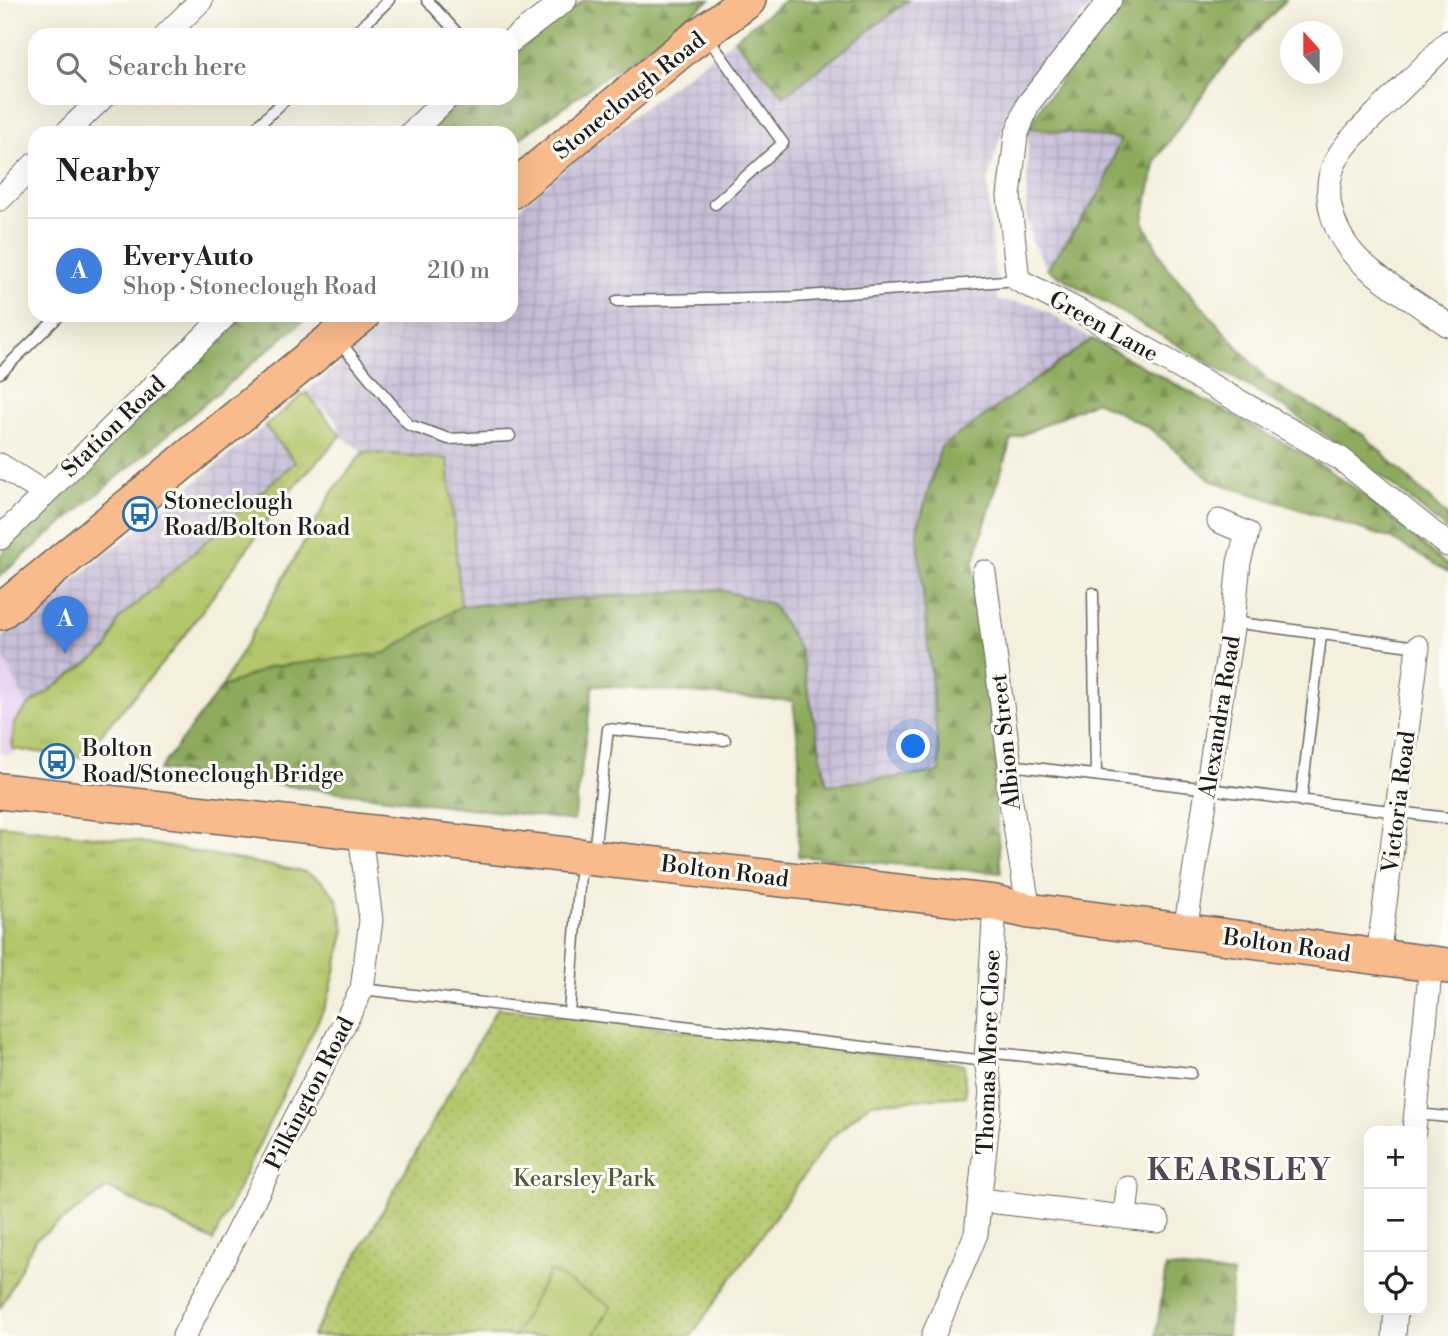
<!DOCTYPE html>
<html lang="en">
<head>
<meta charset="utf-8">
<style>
	:root { --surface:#fff; --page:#f2f2f2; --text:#202124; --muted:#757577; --line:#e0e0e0; --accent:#111827 }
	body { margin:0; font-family:"Libre Bodoni",serif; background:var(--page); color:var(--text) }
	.controls { position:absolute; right:21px; bottom:21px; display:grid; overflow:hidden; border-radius:14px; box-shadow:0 7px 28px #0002 }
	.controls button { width:63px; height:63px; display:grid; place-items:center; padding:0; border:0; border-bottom:2px solid var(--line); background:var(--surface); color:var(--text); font:35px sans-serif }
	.compass { position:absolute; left:1280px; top:21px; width:63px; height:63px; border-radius:50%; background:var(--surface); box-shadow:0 7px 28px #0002; rotate:339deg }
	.you { position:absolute; left:914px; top:747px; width:24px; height:24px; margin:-18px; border:5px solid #fff; border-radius:50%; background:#1a73e8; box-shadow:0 0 0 10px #1a73e833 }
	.badge { display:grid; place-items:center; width:46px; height:46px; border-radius:50%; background:var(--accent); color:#fff; font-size:23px; font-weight:700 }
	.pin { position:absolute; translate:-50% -58px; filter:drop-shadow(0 2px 4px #0008) }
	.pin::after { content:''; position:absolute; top:37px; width:24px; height:21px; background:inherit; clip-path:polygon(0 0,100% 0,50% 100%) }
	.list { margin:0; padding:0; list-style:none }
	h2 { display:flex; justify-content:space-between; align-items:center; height:91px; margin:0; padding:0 28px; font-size:30px }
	h2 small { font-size:23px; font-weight:400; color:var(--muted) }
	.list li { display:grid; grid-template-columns:46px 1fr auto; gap:21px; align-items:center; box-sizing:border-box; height:105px; padding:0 28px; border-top:2px solid var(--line) }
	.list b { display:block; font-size:26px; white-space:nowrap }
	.list p { margin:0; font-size:23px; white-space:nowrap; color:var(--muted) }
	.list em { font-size:23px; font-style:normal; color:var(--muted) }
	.icon { flex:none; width:38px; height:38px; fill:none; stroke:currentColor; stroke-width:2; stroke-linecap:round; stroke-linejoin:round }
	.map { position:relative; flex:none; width:1448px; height:1336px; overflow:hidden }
	.search { position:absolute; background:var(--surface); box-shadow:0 7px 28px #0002; left:28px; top:28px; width:490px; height:77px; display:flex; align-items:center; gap:18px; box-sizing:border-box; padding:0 24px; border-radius:21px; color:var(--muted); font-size:26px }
	.panel { position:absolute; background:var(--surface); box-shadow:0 7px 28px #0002; left:28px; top:126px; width:490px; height:196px; border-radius:21px }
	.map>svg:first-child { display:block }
</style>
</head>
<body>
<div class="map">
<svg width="1448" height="1336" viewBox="0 0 1448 1336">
	<defs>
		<pattern id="industrial-grid" width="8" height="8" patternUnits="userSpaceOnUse" patternTransform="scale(1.75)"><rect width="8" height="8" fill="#c8bfd8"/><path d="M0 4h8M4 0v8" fill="none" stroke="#aba4b9"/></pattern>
		<pattern id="grass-tufts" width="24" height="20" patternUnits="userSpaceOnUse" patternTransform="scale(1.75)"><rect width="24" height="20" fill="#b3c669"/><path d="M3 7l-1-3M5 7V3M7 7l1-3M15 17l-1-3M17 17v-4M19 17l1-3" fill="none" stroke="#99aa5a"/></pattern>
		<pattern id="forest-firs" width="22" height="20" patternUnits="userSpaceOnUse" patternTransform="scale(1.75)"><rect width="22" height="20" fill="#8eab5d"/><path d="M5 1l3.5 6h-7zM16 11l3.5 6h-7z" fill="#738a4c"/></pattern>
		<pattern id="park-dots" width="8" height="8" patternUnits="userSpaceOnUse" patternTransform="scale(1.75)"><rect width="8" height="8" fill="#b3c669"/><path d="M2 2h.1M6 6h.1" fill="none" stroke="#99aa5a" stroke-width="1.8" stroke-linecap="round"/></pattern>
	</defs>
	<rect width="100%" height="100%" fill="#fdfcf7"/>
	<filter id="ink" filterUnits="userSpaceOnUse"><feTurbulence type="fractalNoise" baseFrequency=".0143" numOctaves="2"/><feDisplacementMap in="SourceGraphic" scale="14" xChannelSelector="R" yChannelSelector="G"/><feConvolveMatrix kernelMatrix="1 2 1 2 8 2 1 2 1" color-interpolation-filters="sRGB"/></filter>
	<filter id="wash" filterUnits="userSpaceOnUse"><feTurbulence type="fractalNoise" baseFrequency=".00686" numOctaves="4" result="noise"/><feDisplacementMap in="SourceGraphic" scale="28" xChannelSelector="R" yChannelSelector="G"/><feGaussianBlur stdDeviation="1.57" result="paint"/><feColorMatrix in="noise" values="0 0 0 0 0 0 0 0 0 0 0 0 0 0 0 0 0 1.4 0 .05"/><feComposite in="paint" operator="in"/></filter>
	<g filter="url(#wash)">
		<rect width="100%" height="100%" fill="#f4f0dd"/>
		<path fill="#e6d2f0" d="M0,651l28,55 -14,17 -2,32 -12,-1z"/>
		<g fill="url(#industrial-grid)">
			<path d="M909,0h185l-90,123 -17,62 11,116 35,3 59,35 -151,108 -24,83 23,242 -113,13 -27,-136 -82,-60 -257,17 -13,-147 -85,-7 -22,-16 -4,-15 -31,-29 89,-77h116v-100l66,-57 157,-119 50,56z"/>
			<path d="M1029,128l91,11 -18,51 -55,79 -15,-28 -6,-27z"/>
			<path d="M265,426l30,36 -176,157 -12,30 -79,57 -28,-55v-12z"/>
		</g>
		<g fill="url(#grass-tufts)" stroke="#687142" stroke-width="2">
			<path d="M306,392l35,44 -54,58 -114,157 -92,106 -69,-8 2,-26 14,-17 79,-57 12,-30 176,-157 -30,-36z"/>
			<path d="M363,452l85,7 13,147 -75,47 -117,14 -48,21 112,-197z"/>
			<path d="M0,825l135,16 171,31 16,9 15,18 8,31 -17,70 -115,241 -105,-53 -73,52 -35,69z"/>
		</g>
		<g fill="url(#forest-firs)" stroke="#55643c" stroke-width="2">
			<path d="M584,0h126l-199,145v-12h-83l35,-35h48v-42z"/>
			<path d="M785,0h124l-125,96 -50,-57z"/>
			<path d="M1124,0h162l-65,69 -65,91 -13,61 23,45 102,115 96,54 84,82v14l-77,-64 -89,-61 -235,-137 55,-79 18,-51 -91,-11 15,-26z"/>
			<path d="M240,315h70l-310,261v-20z"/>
			<path d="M1092,339l214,116 50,34 92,77v6l-56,-33 -180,-58 -64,-54 -52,-26 -85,39 -38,123 24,200 -3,25 7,85 -203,-17 1,-106 -6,-49 -200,-16 -19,136 -415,-51 62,-82 48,-21 117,-14 75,-47 257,-17 54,15 28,45 27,136 113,-13 -23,-242 24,-83z"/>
			<path d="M1166,1267l67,7 -6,62h-71z"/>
		</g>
		<path fill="url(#park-dots)" stroke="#687142" stroke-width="2" d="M497,1008l467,56 2,32 -96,7 -41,37 -138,196h-379z"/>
		<path fill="#b3c669" stroke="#687142" stroke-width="2" d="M550,1271l61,35 -17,30h-80z"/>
	</g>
	<g filter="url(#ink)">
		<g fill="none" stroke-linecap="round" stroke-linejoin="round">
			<g stroke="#686660" stroke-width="13">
				<g id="lane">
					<path d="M427,0l32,35"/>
					<path d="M353,35l36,-35"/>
					<path d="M706,35l77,108 -68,61"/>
					<path d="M250,133l37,-35"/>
					<path d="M617,301l177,-4 224,-17"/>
					<path d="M338,340l71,85 40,14 61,-3"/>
					<path d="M0,373l60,-58"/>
					<path d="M1093,593l3,182"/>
					<path d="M1233,622l185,25"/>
					<path d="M1010,765l438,53"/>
					<path d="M1301,801l20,-166"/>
					<path d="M594,853l14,-124 117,11"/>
					<path d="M362,989l624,72"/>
					<path d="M569,1012l12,-151"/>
					<path d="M986,1052l205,21"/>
					<path d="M1416,1114l32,3"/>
				</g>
			</g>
			<g stroke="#686660" stroke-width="25">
				<g id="street">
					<path d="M1110,0l-82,104 -12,32 -7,60 9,84 69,35 254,144 107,86"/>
					<path d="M166,35l35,-35"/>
					<path d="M511,41l54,-41"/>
					<path d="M1448,42c-20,21 -41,41 -61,61 -16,16 -35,32 -48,52 -22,35 -6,80 22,107 26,23 59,43 87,63"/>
					<path d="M66,133l36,-35"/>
					<path d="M411,133l36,-35"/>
					<path d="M0,199l35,-35"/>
					<path d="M0,465l44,28"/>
					<path d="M0,538l226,-223"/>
					<path d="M984,572l26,193 -2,19 21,127"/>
					<path d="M1185,931l48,-309 6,-60 8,-29 -28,-12"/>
					<path d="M1378,957l40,-310"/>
					<path d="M1414,1131l17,-167"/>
					<path d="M980,1200l178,21"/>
					<path d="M1125,1217l3,-29"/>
					<path d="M184,1336l178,-347 9,-69 -11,-86"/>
					<path d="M933,1336l43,-102 15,-143 -5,-30 9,-158"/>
					<path d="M1394,1336l2,-26"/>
				</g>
			</g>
			<g stroke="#686660" stroke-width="38">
				<g id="primary">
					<path d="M511,191l176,-146 61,-45"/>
					<path d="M0,612l362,-297"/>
					<path d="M0,791l995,112 34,8 419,55"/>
				</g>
			</g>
			<use href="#lane" stroke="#fff" stroke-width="10"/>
			<use href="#street" stroke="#fff" stroke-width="23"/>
			<use href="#primary" stroke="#fabb8c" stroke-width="35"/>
		</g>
	</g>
	<defs>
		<g id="bus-ring" transform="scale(1.75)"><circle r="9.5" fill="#fdfcf7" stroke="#1f6fb2" stroke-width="1.5"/><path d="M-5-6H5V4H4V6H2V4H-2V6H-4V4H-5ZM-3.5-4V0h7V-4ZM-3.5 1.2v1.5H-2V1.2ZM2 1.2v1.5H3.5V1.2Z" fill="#1f6fb2"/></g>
	</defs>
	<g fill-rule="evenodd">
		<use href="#bus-ring" x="140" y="514"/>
		<use href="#bus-ring" x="57" y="761"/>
	</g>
	<g text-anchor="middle" stroke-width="6" stroke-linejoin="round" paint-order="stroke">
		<g font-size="23" fill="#1c1c1c" stroke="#fdfcf7">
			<text transform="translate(629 95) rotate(-39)" y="8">Stoneclough Road</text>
			<text transform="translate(1104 326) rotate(29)" y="8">Green Lane</text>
			<text transform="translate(113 426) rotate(-44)" y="8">Station Road</text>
			<text transform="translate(1219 717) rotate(-81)" y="8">Alexandra Road</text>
			<text transform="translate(1005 742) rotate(-96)" y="8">Albion Street</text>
			<text transform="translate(1398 802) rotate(-83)" y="8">Victoria Road</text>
			<text transform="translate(725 871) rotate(7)" y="8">Bolton Road</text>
			<text transform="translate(1287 945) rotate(8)" y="8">Bolton Road</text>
			<text transform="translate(988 1052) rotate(-88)" y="8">Thomas More Close</text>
			<text transform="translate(309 1093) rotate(-63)" y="8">Pilkington Road</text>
		</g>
		<g font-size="23" fill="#1c1c1c" stroke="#fdfcf7" text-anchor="start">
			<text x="164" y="509">Stoneclough<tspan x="164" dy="26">Road/Bolton Road</tspan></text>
			<text x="82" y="756">Bolton<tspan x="82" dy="26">Road/Stoneclough Bridge</tspan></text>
		</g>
		<g font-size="23" fill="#515837" stroke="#fdfcf7">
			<text x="584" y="1186">Kearsley Park</text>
		</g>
		<g font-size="30" font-weight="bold" letter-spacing="2" fill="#544659" stroke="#fdfcf7">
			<text x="1240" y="1180">KEARSLEY</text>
		</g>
	</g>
</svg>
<div class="controls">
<button>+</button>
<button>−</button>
<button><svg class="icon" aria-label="locate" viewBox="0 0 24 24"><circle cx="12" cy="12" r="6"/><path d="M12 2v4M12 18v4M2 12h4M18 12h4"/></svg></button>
</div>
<svg class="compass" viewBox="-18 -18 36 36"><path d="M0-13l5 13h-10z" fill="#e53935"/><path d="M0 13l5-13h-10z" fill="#757577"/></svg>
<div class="you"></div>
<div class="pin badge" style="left:65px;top:654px;background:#3f7fe0">A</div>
<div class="search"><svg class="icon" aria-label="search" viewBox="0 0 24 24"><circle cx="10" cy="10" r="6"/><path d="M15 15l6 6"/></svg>Search here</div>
<section class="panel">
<h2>Nearby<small></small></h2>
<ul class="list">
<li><span class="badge" style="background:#3f7fe0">A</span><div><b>EveryAuto</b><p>Shop · Stoneclough Road</p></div><em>210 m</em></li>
</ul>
</section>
</div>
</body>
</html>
